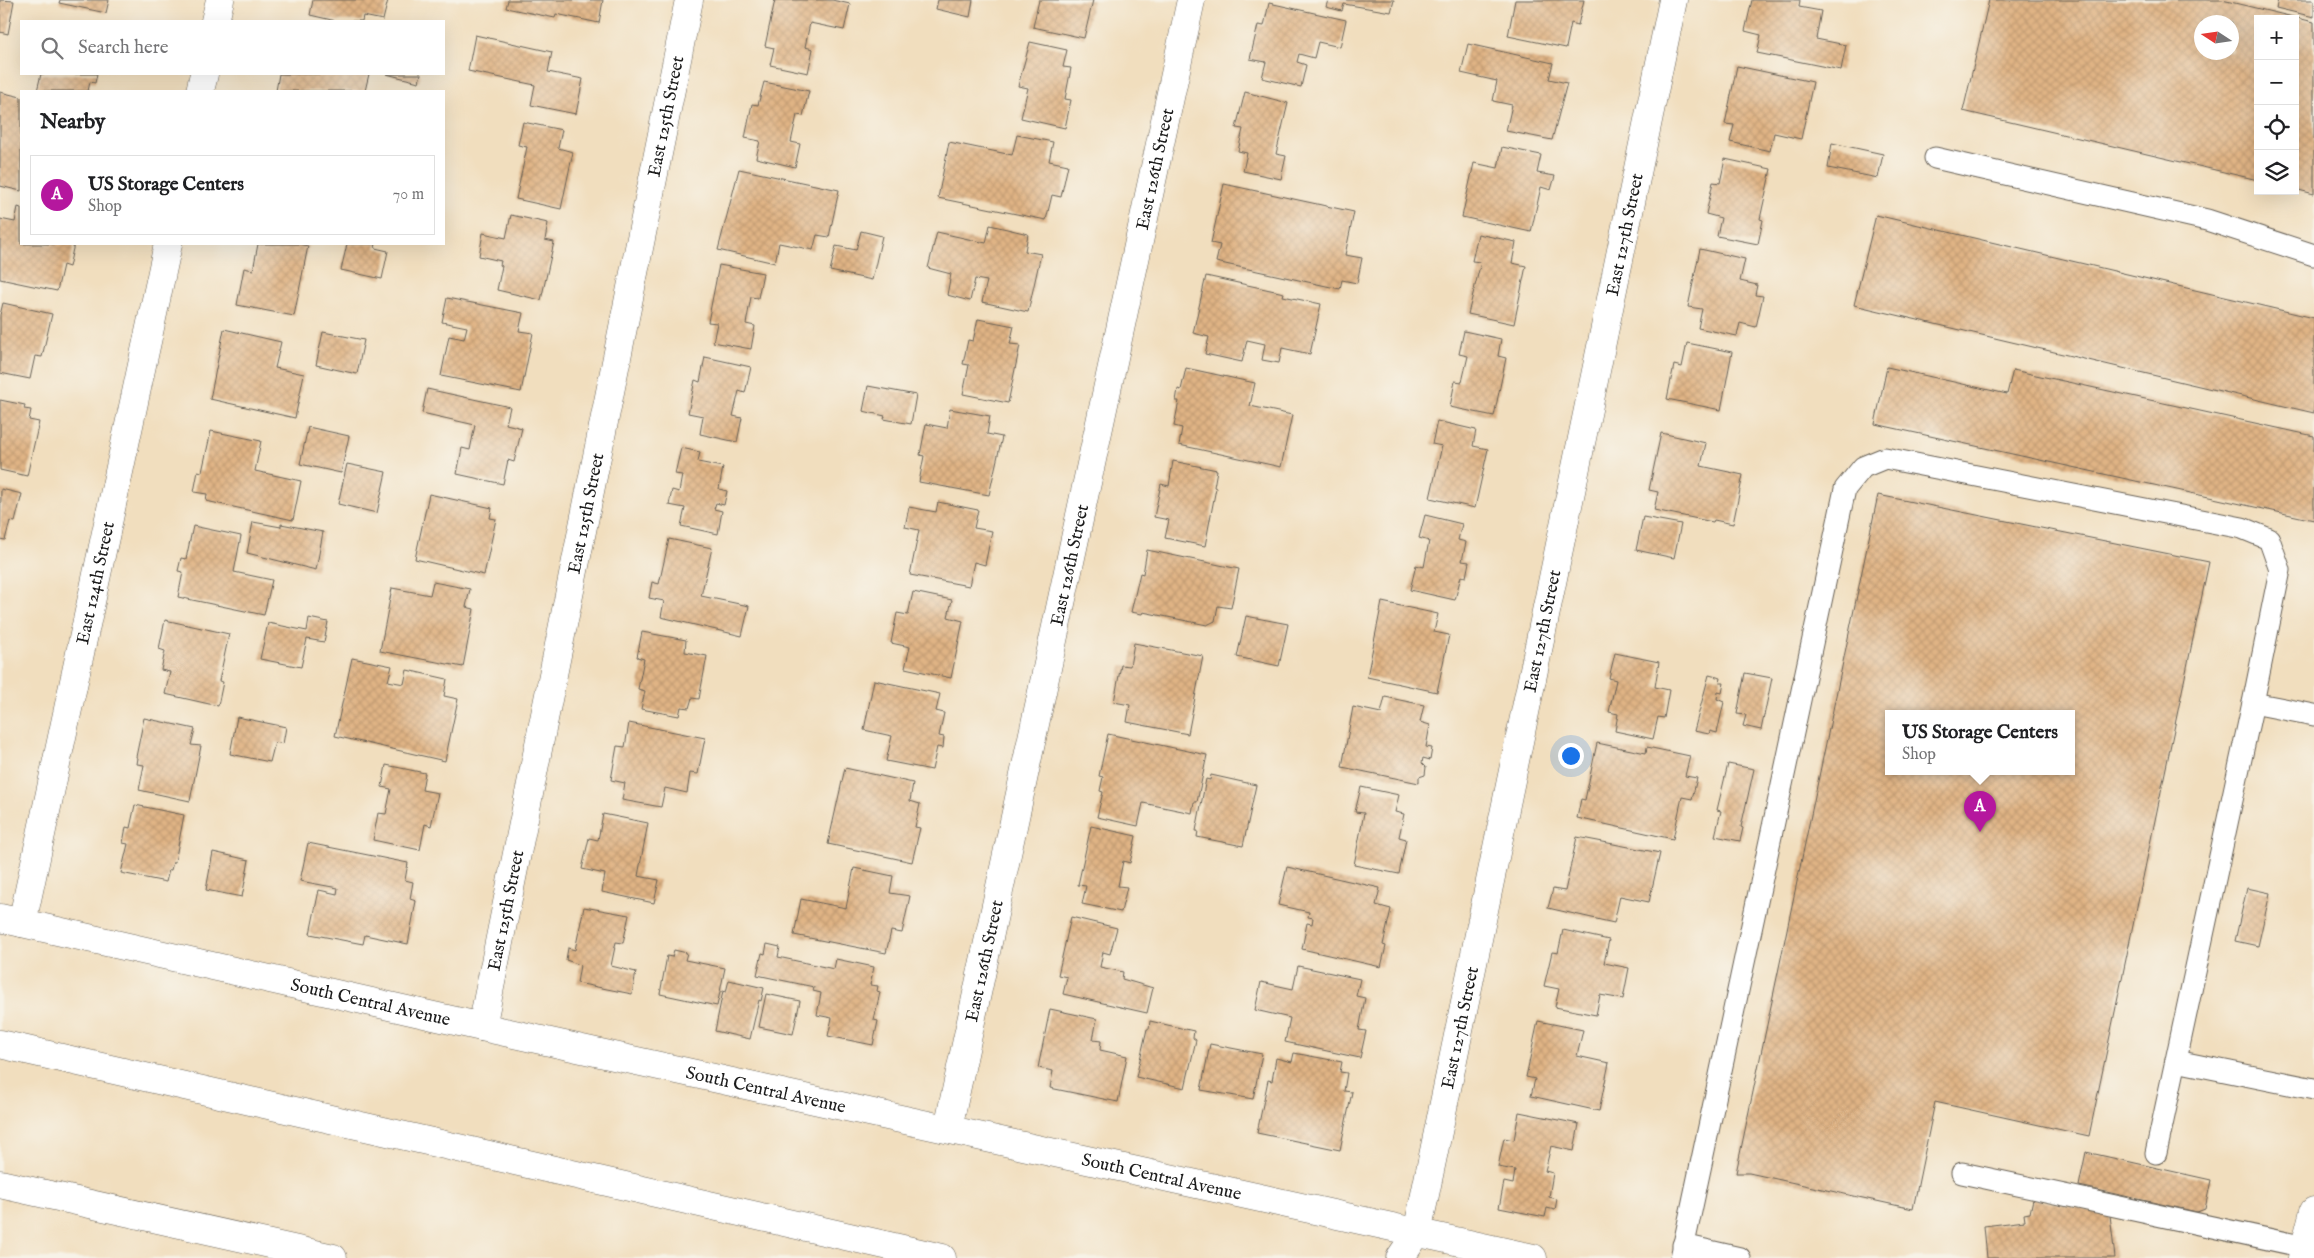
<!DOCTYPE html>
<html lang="en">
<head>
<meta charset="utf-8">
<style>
	:root { --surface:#fff; --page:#f6f6f6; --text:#202124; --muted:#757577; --line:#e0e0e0; --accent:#b5179e }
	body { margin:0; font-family:"IM FELL English",serif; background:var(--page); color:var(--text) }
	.controls { position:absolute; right:15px; top:15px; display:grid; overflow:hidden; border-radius:0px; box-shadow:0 5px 20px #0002 }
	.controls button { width:45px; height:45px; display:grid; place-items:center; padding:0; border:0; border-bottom:1px solid var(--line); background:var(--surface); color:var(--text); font:25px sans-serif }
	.compass { position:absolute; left:2194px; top:15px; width:45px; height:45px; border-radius:50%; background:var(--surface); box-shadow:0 5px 20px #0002; rotate:282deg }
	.you { position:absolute; left:1570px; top:755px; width:18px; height:18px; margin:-12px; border:4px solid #fff; border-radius:50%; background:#1a73e8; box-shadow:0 0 0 8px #1a73e833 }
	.badge { display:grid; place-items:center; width:32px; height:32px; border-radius:50%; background:var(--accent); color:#fff; font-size:16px; font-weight:700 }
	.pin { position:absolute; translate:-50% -41px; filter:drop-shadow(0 1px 2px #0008) }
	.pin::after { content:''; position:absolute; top:26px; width:18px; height:15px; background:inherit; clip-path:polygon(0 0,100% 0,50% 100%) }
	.popup { position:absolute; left:1885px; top:710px; width:190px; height:65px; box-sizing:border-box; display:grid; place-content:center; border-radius:0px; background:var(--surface); filter:drop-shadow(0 1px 4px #0005); font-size:16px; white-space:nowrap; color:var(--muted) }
	.popup b { font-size:19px; color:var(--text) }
	.popup::after { content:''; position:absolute; left:50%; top:100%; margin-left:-10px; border:10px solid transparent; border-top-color:var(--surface) }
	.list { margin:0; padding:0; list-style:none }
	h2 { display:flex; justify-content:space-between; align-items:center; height:65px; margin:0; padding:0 20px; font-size:21px }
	h2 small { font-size:16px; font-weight:400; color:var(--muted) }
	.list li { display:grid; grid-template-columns:32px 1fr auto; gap:15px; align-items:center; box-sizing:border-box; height:80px; margin:0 10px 10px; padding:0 10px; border:1px solid var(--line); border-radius:0px }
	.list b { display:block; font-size:19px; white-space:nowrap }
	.list p { margin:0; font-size:16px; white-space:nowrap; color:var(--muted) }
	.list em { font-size:16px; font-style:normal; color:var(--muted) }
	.icon { flex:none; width:28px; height:28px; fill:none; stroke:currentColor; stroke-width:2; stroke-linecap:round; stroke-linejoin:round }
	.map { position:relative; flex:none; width:2314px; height:1258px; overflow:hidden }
	.search { position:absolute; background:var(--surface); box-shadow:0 5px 20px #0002; left:20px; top:20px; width:425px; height:55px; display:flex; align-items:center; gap:12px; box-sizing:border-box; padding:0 18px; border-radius:0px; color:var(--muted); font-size:19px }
	.panel { position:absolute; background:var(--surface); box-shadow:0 5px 20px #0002; left:20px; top:90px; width:425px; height:155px; border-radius:0px }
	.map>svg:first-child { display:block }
</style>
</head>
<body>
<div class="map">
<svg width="2314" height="1258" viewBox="0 0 2314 1258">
	<defs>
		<pattern id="building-cross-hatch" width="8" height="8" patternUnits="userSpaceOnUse" patternTransform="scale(1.25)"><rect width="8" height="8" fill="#e0b485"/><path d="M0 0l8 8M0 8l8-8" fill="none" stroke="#c09a72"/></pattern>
	</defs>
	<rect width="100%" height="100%" fill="#f7f3e8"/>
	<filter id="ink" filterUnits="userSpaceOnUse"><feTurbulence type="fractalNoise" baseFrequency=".02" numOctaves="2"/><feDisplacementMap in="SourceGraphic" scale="10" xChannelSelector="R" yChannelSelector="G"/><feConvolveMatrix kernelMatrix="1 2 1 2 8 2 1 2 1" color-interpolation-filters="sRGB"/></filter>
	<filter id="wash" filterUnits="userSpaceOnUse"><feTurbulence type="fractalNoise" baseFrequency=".0096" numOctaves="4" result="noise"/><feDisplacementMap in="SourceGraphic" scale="20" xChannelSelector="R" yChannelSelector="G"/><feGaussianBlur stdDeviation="1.12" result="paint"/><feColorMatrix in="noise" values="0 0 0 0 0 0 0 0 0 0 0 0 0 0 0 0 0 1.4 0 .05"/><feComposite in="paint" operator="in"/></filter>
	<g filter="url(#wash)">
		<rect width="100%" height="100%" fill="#f1debe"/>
		<g id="blocks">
			<g fill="url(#building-cross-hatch)" fill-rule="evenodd">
				<path d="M0,0l14,1 -6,33 -8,-2z"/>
				<path d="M60,0h49l-3,13 -47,-10z"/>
				<path d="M313,0h75l-5,20 -20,-4 -1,5h-26l-26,-6z"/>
				<path d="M508,0h95l-4,23 -43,-9 -1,4 -49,-10z"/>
				<path d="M775,0h57l18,4 -6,26 -34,-7 -5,24 8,2 -5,24 -38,-8 4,-17 -9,-2z"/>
				<path d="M938,0h35l-3,17 -34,-8z"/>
				<path d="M1039,0h54l-9,38 -51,-11z"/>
				<path d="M1328,0h66l-3,12 -47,-8 -2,7 -16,-4z"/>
				<path d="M1515,0h69l-6,25 -7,-2 -5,25 -58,-12z"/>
				<path d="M1752,0h48l-1,7 22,4 -5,28 30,6 -5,25 -84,-17 4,-18 -16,-4z"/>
				<path d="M1989,0h233l92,22v172l-19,-5v-170h-37v161l-295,-69zM2202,22h30v30h-30z"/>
				<path d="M2278,0h36v17l-38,-9z"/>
				<path d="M1269,3l77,17 -6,27 -22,-5 -4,16 -15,-4 -2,8 9,3 -5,22 -39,-9 4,-16 -16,-3 8,-34 6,1z"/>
				<path d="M475,35l77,17 -4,20 35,7 -7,35 -45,-9 4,-20 -67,-14z"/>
				<path d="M1030,42l37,8 -4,17 8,1 -6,31 6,1 -6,28 -44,-10 7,-30 -10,-2z"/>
				<path d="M1468,44l85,19 -4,16 18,4 -15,57 -46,-9 6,-26 -19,-4 4,-20 -36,-8z"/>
				<path d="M1737,66l76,16 -12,57 -27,-6 -4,18 -40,-9 4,-17 -9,-1z"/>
				<path d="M41,74h56l-2,9 -5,-1 -2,9h-51z"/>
				<path d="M279,74h90l-4,17h-89z"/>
				<path d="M386,74h35l-2,8z"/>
				<path d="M764,82l45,9 -6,25 -6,-1 -6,27 9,2 -5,23 -39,-9 4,-17 -15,-3 7,-34 6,1z"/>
				<path d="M0,92l21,5v94l-21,-5z"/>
				<path d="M1245,92l43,11 -12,51 10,2 -5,23 -38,-8 4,-18 -9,-2 5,-22 -7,-1z"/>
				<path d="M523,122l39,8 -4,18 15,4 -12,57 -45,-10 11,-52 -9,-2z"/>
				<path d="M1017,135l36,7 -4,19 19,4 -7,32 -9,-2 -6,25 -108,-22 11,-56 63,13z"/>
				<path d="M1832,143l51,11 -5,24 -50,-10z"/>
				<path d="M1502,147l39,8 -4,18 18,3 -4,14 -10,-3 -10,45 -69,-15 12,-54 24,5z"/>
				<path d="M1725,159l46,10 -11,50 3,1 -5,24 -41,-8 4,-18 -15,-4 7,-32 7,1z"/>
				<path d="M739,169l100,21 -10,47 -12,-2 -4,15 -34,-7 -4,20 -57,-13z"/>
				<path d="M1224,184l130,28 -9,43 17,3 -5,25 -15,-3 -2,9 -124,-27 4,-17 -9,-2z"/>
				<path d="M18,207l3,1v36h53l-5,23 -6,-2 -6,26 -57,-12v-60l15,3z"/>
				<path d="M511,215l37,8 -3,17 9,2 -13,58 -44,-10 5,-24 -2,-1 1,-4 -22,-5 4,-23 23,5z"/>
				<path d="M1876,215l438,103v95l-460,-108z"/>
				<path d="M990,225l38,9 -3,17 16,3 -13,58 -46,-10 5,-21 -12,-2 -5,22 -23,-6 4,-21 -23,-6 9,-36 49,11z"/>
				<path d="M861,231l21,5 -10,44 -42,-9 6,-25 20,4z"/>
				<path d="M1478,234l38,8 -4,21 14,3 -12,58 -46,-10 13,-52 -9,-1z"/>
				<path d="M258,244h40l10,2 -14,70 -57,-11 7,-37 9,2z"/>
				<path d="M347,244h29l-1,4 13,3 -6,28 -41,-9z"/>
				<path d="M1700,249l45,10 -5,22 17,4 -2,10 8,1 -7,31 -16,-4 -3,13 -39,-8 4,-19 -14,-2z"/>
				<path d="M719,265l44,8 -5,25 -7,-1 -5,27 9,2 -4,23 -38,-7 4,-19 -9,-1z"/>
				<path d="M1206,276l78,17 -1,3 38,8 -11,50 -28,-6 -3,15 -17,-3 3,-16 -18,-4 -5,22 -37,-8 4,-17 -16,-4z"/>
				<path d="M447,298l76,15 -4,18 14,2 -12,59 -80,-16 8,-40 15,3 3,-12 -25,-5z"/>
				<path d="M3,303l49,11 -10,43 -7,-1 -5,23 -30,-6v-58z"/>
				<path d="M978,319l36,7 -4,18 10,1 -12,58 -45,-9 6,-29 -6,-1 5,-24 5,1z"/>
				<path d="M224,329l57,13 -6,26 29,6 -9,44 -85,-19z"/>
				<path d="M1464,331l37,8 -3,17 8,2 -12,58 -44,-9 5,-26 7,1 6,-26 -9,-2z"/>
				<path d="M323,332l41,8 -7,34 -41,-9z"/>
				<path d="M1687,343l45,9 -11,58 -54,-11 7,-34 8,2z"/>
				<path d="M705,357l46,10 -6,26 -6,-2 -6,25 9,2 -5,24 -37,-8 3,-18 -15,-3 7,-33 5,2z"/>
				<path d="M1887,367l120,27 6,-24 301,66v84l-439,-96z"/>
				<path d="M1186,368l69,15 -5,23 42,9 -11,52 -102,-22 3,-17 -8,-2 5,-25h-3l2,-12 3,1z"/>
				<path d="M868,386l48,9 -5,29 -27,-5 1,-3 -22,-5z"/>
				<path d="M427,389l83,18 -4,17 16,4 -8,34 -6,-2 -5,24 -46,-10 5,-26 8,2 5,-25 -53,-12z"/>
				<path d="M0,400l25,5 -1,4 7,1 -2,10 10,2 -12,54 -27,-6z"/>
				<path d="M950,409l40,7 -3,18 15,3 -13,58 -70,-13 5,-26 -4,-1 6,-31 21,4z"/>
				<path d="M1437,421l39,9 -3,16 15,3 -13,59 -45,-10 12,-52 -10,-2z"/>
				<path d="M308,427l41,9 -8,37 -41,-9z"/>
				<path d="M211,431l50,10 -6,30 46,10 -8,39 -87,-19 1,-7 -13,-2 4,-21 4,1z"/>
				<path d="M1661,433l45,10 -5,23 42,9 -10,49 -19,-4 -1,2 -59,-12 4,-18 -9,-2z"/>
				<path d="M681,448l19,4 -2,10 25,5 -4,22 8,2 -3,14 -8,-2 -2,6 8,2 -4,23 -37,-8 4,-18 -16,-3 3,-15 7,2 3,-17 -7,-1z"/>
				<path d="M1173,461l44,9 -3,17 2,1 -11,58 -40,-8 4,-18 -15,-3 7,-33 8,2z"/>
				<path d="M347,464l39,8 -9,41 -39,-9z"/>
				<path d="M1,489l21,5 -7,28 -5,-1 -5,19 -5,-1z"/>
				<path d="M429,494l63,14 -2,10 6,1 -12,56 -69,-16z"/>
				<path d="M1878,495l331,67 -120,574 -154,-34 -22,107 -164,-36h-13zM1889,713h182v58h-182z"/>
				<path d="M938,502l40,8 -4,18 18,3 -7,34 -11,-3 -5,24 -59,-11 9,-45 -14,-3 4,-20 27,5z"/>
				<path d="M1425,515l37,9 -4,16 8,2 -4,19 7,1 -3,15 -5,-1 -6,24 -45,-10 6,-25 8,2 5,-26 -10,-3z"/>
				<path d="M1643,517l38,7 -7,34 -38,-8z"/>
				<path d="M253,522l28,5v-3l42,8 -7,38 -69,-17z"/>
				<path d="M193,526l48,10 -7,36 38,8 -8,35 -86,-18 5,-25 -5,-1 3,-13 5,1z"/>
				<path d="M669,539l43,9 -11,48 48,10 -7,30 -81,-19 3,-16 -15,-3 3,-16 7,2z"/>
				<path d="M1147,550l92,19 -8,39 -13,-2 -3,15 -8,4 -64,-13 -1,2 -11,-2 9,-39 3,1z"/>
				<path d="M433,582l37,7 -4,18 8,2 -11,58 -83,-16 12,-63 38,7z"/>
				<path d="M913,592l39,8 -4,17 15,4 -12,57 -46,-10 5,-21 -19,-4 6,-30 11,2z"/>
				<path d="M1382,602l56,12 -4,18 15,3 -12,57 -70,-15z"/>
				<path d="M1246,616l42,8 -9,42 -42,-9z"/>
				<path d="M309,618l19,4 -4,20 -17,-3 -6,28 -41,-8 8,-36 39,8z"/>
				<path d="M165,620l64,14 -10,47 4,1 -5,24 -53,-12 5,-22 -9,-2 4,-19 -6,-2z"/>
				<path d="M642,632l44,8 -1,12 22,4 -8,43 -7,-1 -3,10 -8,-1 -2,9 -38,-7 4,-18 -7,-2 6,-30 -7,-2z"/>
				<path d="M1134,643l69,13 -15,78 -61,-12 3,-17 -16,-3 7,-37 9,1z"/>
				<path d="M1615,653l44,9 -4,25 14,3 -5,28 -6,-1 -5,22 -38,-8 3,-17 -9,-2 7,-32 -7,-2z"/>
				<path d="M352,658l40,8 -4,15 16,3 3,-14 40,9 -3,17 14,3 -13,62 -110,-25z"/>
				<path d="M1745,673l27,5 -11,52 -18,-4 3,-11 -9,-1z"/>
				<path d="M1709,675l12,3 -1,5h4l-2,10 -4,-1 -1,7 7,3 -7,31 -7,-2 -1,3 -15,-3z"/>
				<path d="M874,680l66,14 -4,17 8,2 -5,23 5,1 -1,11 -6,-1 -5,23 -46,-9 6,-25 -28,-6z"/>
				<path d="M1385,697l39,8 -4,17 10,3 -4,22 6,1 -2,12 -7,-2 -1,5 4,4 -1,8 -6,2v6l-77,-16 11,-60 28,6z"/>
				<path d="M237,717l49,10 -3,17 -8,-2 -5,20 -40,-8z"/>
				<path d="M144,718l51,11 -4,16 10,1 -11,55 -51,-11 5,-25 -7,-1 1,-6 -2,-1z"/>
				<path d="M629,723l76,15 -7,36 -8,-1 -3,20 -22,-5 -4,19 -39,-7 3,-17 -14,-3 6,-34 8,1z"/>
				<path d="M1108,734l99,21 -10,47h-3l-2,11 -49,-10 -5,23 -41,-9 6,-25 -3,-1 3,-14 -4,-1z"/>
				<path d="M1597,743l49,10 1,-6 43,9 -5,20 12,2 -5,21 -10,-2 -9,42 -96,-21 4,-19 4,1z"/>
				<path d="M1728,764l26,5 -13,58 2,1 -3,13 -25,-5 6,-25 -4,-1z"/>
				<path d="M386,765l39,8 -3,17 16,3 -7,33 -6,-2 -5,26 -47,-10 5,-27 8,1 5,-25 -9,-2z"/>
				<path d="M845,768l68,15 -3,18 10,3 -5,23 5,1 -8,34 -84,-18z"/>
				<path d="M1211,775l45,10 -13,61 -46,-9 1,-6h-2l10,-52 4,1z"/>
				<path d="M1361,787l38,8 -4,17 9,2 -5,23 7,2 -7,35 -45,-9 10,-52 -9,-1z"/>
				<path d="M135,805l49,10 -9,47h-2l-2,8h-2l-3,12 -45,-9 7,-29 -5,-1 3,-16 4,1z"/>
				<path d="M603,814l45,9 -10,53 21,4 -5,23 -52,-11 3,-18 -23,-5 7,-31 9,2z"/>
				<path d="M1091,826l45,10 -6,27 -7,-2 -5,25 9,1 -6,25 -39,-8 4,-18 -8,-1z"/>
				<path d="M1577,837l83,16 -11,49 -29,-6 -6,27 -66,-15 5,-19 12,2z"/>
				<path d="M308,843l100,20 -3,17 8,2 -3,17 6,2 -8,43 -43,-9 -2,9 -53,-10 9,-44 18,4 1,-6 -38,-7z"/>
				<path d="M213,852l36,8 -7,37 -36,-7z"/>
				<path d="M1287,867l93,21 -4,17 15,4 -8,36 3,1 -5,21 -79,-18 5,-26 5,1 1,-6 -5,-1 1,-5 -31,-7z"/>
				<path d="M854,868l39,8 -3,17 20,3 -8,37 -11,-2 -5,22 -92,-18 7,-36 45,9z"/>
				<path d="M2247,888l23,5 -12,53 -23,-5z"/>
				<path d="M584,907l45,8 -6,28 -7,-1 -5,24 25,6 -4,22 -55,-11 3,-18 -14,-5 2,-12 7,2z"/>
				<path d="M1071,917l46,11 -7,26 -7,-2 -3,15 23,5 -1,7 31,9 -6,25 -84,-19 4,-17 -9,-2z"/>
				<path d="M1563,930l46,10 -5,23 25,5 -6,31 -23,-4 -4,20 -41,-8 4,-18 -15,-3 8,-34 6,1z"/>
				<path d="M767,944l13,3 -2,10 56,12 2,-10 38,8 -4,18 8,1 -1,5 3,1 -6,28 4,1 -5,24 -45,-9 4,-18 -15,-3 4,-22 -8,-2 1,-4 -57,-12 5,-22 3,1z"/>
				<path d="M674,950l13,3 -2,7 40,8 -8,38 -57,-12 7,-38 5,1z"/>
				<path d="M1298,966l62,13 -4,17 9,2 -6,32 7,1 -6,27 -75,-16 5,-24 -35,-8 6,-28 32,7z"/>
				<path d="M729,980l35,8 -3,13 -2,-1 -9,39 -35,-8 8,-40 3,1z"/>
				<path d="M766,994l34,7 -7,33 -34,-7z"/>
				<path d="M1050,1009l47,10 -4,21 8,1 -1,9 27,6 -9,46 -68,-14 3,-17 -15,-3z"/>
				<path d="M1150,1021l44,10 -1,7 3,2 -11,48 -49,-11 11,-48h2z"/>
				<path d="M1538,1021l45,9 -6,26 32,7 -10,48 -68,-15 4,-17 -9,-2z"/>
				<path d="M1210,1044l52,10 -9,45 -52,-9z"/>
				<path d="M1294,1053l48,9 -2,10 7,1 -3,18 8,1 -12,58 -83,-17 11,-53 4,1 4,-23 16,4z"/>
				<path d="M1519,1112l60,12 -5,27 -23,-5 -6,25 8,2 -4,24 8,2 -2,11 -8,-2 -2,9 -46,-9 5,-26 9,2 2,-14 -17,-3 6,-29 10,2z"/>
				<path d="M2086,1152l125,28 -6,29 -8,3 -118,-26z"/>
				<path d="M2033,1199l77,16 5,43h-128l-3,-32 41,-5 -1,-7 6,-1z"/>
			</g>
		</g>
	</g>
	<g filter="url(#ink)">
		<use href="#blocks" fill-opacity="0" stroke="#676055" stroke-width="1"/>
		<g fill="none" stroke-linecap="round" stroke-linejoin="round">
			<g stroke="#676055" stroke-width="23">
				<g id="service">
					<path d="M1935,158l272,62 107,35"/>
					<path d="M2176,1061l138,28"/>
					<path d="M2156,1153l97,-450"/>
					<path d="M1962,1173l343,74"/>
					<path d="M1683,1245l57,13"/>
					<path d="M1681,1258l164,-769 18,-22 22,-9 357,70 27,11 11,31 -27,133 61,12"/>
				</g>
			</g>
			<g stroke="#676055" stroke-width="29">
				<g id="minor">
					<path d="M215,21l5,-21"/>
					<path d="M200,91l4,-17"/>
					<path id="s1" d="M0,918l482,109 1051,231"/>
					<path id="s2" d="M22,923l146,-679"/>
					<path id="s3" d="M482,1027l207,-1027"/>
					<path id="s4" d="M948,1128l243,-1128"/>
					<path d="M0,1184l333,74"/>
					<path id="s5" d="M1400,1258l17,-25 256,-1233"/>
				</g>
			</g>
			<g stroke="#676055" stroke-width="29">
				<path id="secondary" d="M2302,1258l12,-47"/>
			</g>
			<g stroke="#676055" stroke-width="29">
				<path id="primary" d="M0,1044l942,214"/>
			</g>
			<use href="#service" stroke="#fff" stroke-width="21"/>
			<use href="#minor" stroke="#fff" stroke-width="28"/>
			<use href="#secondary" stroke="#fff" stroke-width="28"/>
			<use href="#primary" stroke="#fff" stroke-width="28"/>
		</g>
	</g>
	<g text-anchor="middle" stroke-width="4.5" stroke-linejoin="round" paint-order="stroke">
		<g font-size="18" fill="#1c1c1c" stroke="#f7f3e8">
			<text dy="6" stroke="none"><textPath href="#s3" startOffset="929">East 125th Street</textPath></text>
			<text dy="6" stroke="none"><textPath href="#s4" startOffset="981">East 126th Street</textPath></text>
			<text dy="6" stroke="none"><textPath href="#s5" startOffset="1050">East 127th Street</textPath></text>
			<text dy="6" stroke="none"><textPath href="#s3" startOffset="524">East 125th Street</textPath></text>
			<text dy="6" stroke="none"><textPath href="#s4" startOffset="576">East 126th Street</textPath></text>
			<text dy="6" stroke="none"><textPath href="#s2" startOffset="348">East 124th Street</textPath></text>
			<text dy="6" stroke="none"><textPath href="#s5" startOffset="645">East 127th Street</textPath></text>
			<text dy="6" stroke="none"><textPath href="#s3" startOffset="119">East 125th Street</textPath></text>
			<text dy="6" stroke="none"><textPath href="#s4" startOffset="171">East 126th Street</textPath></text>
			<text dy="6" stroke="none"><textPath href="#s1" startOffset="380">South Central Avenue</textPath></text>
			<text dy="6" stroke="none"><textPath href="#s5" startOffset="240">East 127th Street</textPath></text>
			<text dy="6" stroke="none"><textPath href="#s1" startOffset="785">South Central Avenue</textPath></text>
			<text dy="6" stroke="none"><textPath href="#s1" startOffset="1190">South Central Avenue</textPath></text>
		</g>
	</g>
</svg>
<div class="controls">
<button>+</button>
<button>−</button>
<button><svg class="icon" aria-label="locate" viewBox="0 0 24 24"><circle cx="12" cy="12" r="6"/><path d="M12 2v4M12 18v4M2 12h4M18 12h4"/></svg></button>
<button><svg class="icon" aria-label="layers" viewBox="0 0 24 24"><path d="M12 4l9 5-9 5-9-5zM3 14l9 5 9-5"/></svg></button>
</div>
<svg class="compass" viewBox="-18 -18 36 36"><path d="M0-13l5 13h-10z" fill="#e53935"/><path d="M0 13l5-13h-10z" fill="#757577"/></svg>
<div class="you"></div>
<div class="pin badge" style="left:1980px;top:832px">A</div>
<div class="popup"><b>US Storage Centers</b>Shop</div>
<div class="search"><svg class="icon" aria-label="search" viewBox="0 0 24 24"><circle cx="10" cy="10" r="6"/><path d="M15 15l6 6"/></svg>Search here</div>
<section class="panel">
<h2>Nearby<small></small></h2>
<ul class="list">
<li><span class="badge">A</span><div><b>US Storage Centers</b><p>Shop</p></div><em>70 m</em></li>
</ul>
</section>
</div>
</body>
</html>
